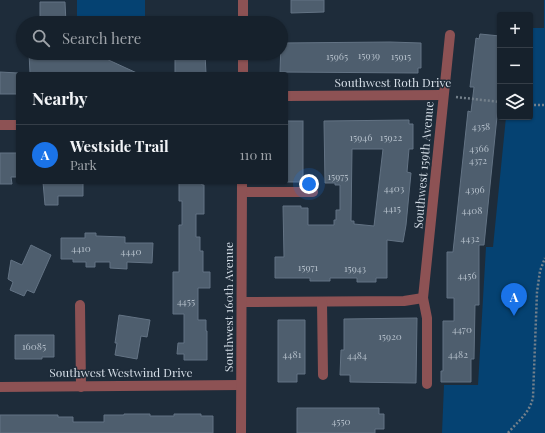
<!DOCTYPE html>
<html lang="en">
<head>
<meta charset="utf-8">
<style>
	:root { --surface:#16212c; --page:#1f2934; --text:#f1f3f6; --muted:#9ea3a9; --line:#353e48; --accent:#1a73e8 }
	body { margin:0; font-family:"Playfair Display",serif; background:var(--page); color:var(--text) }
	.controls { position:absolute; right:12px; top:12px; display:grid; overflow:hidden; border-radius:4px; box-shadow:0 1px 3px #0004 }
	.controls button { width:36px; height:36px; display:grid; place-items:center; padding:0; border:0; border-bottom:1px solid var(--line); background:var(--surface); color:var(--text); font:20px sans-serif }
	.you { position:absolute; left:309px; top:184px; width:14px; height:14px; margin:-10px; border:3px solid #fff; border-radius:50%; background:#1a73e8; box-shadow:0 0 0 6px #1a73e833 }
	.badge { display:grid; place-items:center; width:26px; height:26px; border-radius:50%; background:var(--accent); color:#fff; font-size:13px; font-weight:700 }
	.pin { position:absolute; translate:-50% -33px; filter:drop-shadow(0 1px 2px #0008) }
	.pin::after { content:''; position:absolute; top:21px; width:14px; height:12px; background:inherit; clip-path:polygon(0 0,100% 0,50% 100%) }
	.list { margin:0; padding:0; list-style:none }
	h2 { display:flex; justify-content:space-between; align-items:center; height:52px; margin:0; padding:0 16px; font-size:17px }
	h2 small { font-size:13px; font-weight:400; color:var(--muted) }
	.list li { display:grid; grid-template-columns:26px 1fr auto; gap:12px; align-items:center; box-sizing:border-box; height:60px; padding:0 16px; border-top:1px solid var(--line) }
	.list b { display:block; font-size:15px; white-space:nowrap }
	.list p { margin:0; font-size:13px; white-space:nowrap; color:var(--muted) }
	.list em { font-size:13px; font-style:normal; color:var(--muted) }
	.icon { flex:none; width:22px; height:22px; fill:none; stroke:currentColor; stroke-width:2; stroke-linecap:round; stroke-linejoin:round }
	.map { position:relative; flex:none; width:545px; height:433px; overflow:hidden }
	.search { position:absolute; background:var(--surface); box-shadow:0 1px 3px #0004; left:16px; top:16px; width:272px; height:44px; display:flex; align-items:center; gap:10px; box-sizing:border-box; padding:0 14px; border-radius:22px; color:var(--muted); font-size:15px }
	.panel { position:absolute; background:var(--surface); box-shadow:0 1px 3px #0004; left:16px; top:72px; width:272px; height:112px; border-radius:4px }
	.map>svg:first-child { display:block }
</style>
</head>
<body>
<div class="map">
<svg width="545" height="433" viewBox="0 0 545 433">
	<rect width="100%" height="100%" fill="#1e2c3a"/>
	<g fill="#054272">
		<rect x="77" y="0" width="68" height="23"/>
		<path d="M544,0h1v433h-103l2,-48h34l8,-138h7l13,-130h24v-89h14z"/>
	</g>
	<g fill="#4e5e6e" stroke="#637384" fill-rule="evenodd">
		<path d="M291,0h33v12l-33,1z"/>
		<path d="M40,2h25l1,21h-26z"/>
		<path d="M480,34l20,2v51l-16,158h-5v60h-4l-1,54h-3v23h-30v-11h2v-50h11v-23h-7v-46h6l15,-141 3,1 3,-25h-4l6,-49 3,1z"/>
		<path d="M390,42l31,1v25h-3v5l-138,-1 1,-29z"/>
		<path d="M29,53h75l-2,4 37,17 -109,-1z"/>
		<path d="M175,53h30l1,21h-31z"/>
		<path d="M0,72l18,1v21h-18z"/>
		<path d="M409,120v4h4v25h-4l-2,23 4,1 -5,52 -3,17 -16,-2v38h-11v4h-19v-4h-27v3h-20v-3h-35v-21h9l-1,-51h18v2h7v17h26v-5h2v-10h4v-25h-5v-2h-10l-1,-62zM352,149h31l-9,77 -20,-2v-3h-3z"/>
		<rect x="286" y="121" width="17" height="61"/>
		<path d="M0,153h18v24h-7l1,7h-12z"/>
		<path d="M43,182h40v14h-25v9h-13z"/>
		<path d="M179,182h23v3h2v29h-8v23h4v14h3v21h7v16h-12v32h8v11h1v29h-23v-6h-7l1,-11h6v-29h-11v-42h6v-47h3v-24h-3z"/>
		<path d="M85,233h11v3l29,1v6h28l-1,20 -25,-1v7l-17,-1v-6h-15v5h-9v-5h-13v-3h-12v-21h24z"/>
		<path d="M31,245l20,10 -17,38 -7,-3 -3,6 -14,-6 3,-8 -5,-3 3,-19 11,5z"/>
		<path d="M119,315l31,5 -3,17 -6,-1 -4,23 -22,-4 2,-12h-2z"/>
		<path d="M417,318l-1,65 -66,-1v-7h-10l1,-25h3v-31z"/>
		<path d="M278,320h27v54h-8v8h-19z"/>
		<path d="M15,335h39v22h-12v2h-27z"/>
		<path d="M297,408h82v6h5v15h-9v4h-78z"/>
		<path d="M124,414h26v2h24v-2h27v2h12v17h-213v-18h58v2h15v5h31v-7h20z"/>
	</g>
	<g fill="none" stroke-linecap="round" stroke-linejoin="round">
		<g stroke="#74808b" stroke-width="2.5" stroke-dasharray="2 2" stroke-linecap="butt">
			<path d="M456,97l44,5"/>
			<path d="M530,105h15"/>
			<path d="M508,433c10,-12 22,-20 25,-36l4,-105 3,-21 5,-13"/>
		</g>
		<g stroke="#8d5254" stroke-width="10">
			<path d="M243,0v23"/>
			<path d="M243,53v21"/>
			<path d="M286,96l157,-1"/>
			<path d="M0,125h18"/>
			<path d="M242,192h71"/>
			<path d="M242,302l162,-1 19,-3"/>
			<path d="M322,302l1,73"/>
			<path d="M80,305l1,82"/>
			<path d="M427,384v-66l-4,-20 27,-263"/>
			<path d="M0,387l241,-2"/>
			<path d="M241,433l1,-251"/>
		</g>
	</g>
	<g text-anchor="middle" stroke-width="3" stroke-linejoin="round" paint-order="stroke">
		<g font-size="10" fill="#b3bec9">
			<text x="369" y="59">15939</text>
			<text x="337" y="60">15965</text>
			<text x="401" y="60">15915</text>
			<text x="481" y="130">4358</text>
			<text x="361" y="141">15946</text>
			<text x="391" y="141">15922</text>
			<text x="479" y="152">4366</text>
			<text x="478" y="164">4372</text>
			<text x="338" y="180">15975</text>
			<text x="394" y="192">4403</text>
			<text x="475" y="193">4396</text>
			<text x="392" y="212">4415</text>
			<text x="472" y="214">4408</text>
			<text x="470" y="242">4432</text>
			<text x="81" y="252">4410</text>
			<text x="131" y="255">4440</text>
			<text x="308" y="271">15971</text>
			<text x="355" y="272">15943</text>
			<text x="467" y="279">4456</text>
			<text x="186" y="305">4455</text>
			<text x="462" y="333">4470</text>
			<text x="390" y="340">15920</text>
			<text x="34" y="350">16085</text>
			<text x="292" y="358">4481</text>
			<text x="458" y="358">4482</text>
			<text x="357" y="359">4484</text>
			<text x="341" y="425">4550</text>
		</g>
		<g font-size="12" fill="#d5dee7" stroke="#1e2c3a">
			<text x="393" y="87">Southwest Roth Drive</text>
			<text transform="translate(424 165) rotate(-85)" y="4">Southwest 159th Avenue</text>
			<text transform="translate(229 307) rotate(-90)" y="4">Southwest 160th Avenue</text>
			<text x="121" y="377">Southwest Westwind Drive</text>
		</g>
	</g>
</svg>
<div class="controls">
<button>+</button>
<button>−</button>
<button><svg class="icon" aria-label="layers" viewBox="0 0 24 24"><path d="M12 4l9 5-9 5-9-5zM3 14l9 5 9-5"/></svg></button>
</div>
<div class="you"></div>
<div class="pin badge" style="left:514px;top:316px">A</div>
<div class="search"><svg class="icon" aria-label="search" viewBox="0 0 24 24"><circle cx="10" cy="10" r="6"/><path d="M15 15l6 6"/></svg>Search here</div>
<section class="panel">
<h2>Nearby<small></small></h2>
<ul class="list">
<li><span class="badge">A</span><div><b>Westside Trail</b><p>Park</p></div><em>110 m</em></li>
</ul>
</section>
</div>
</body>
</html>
